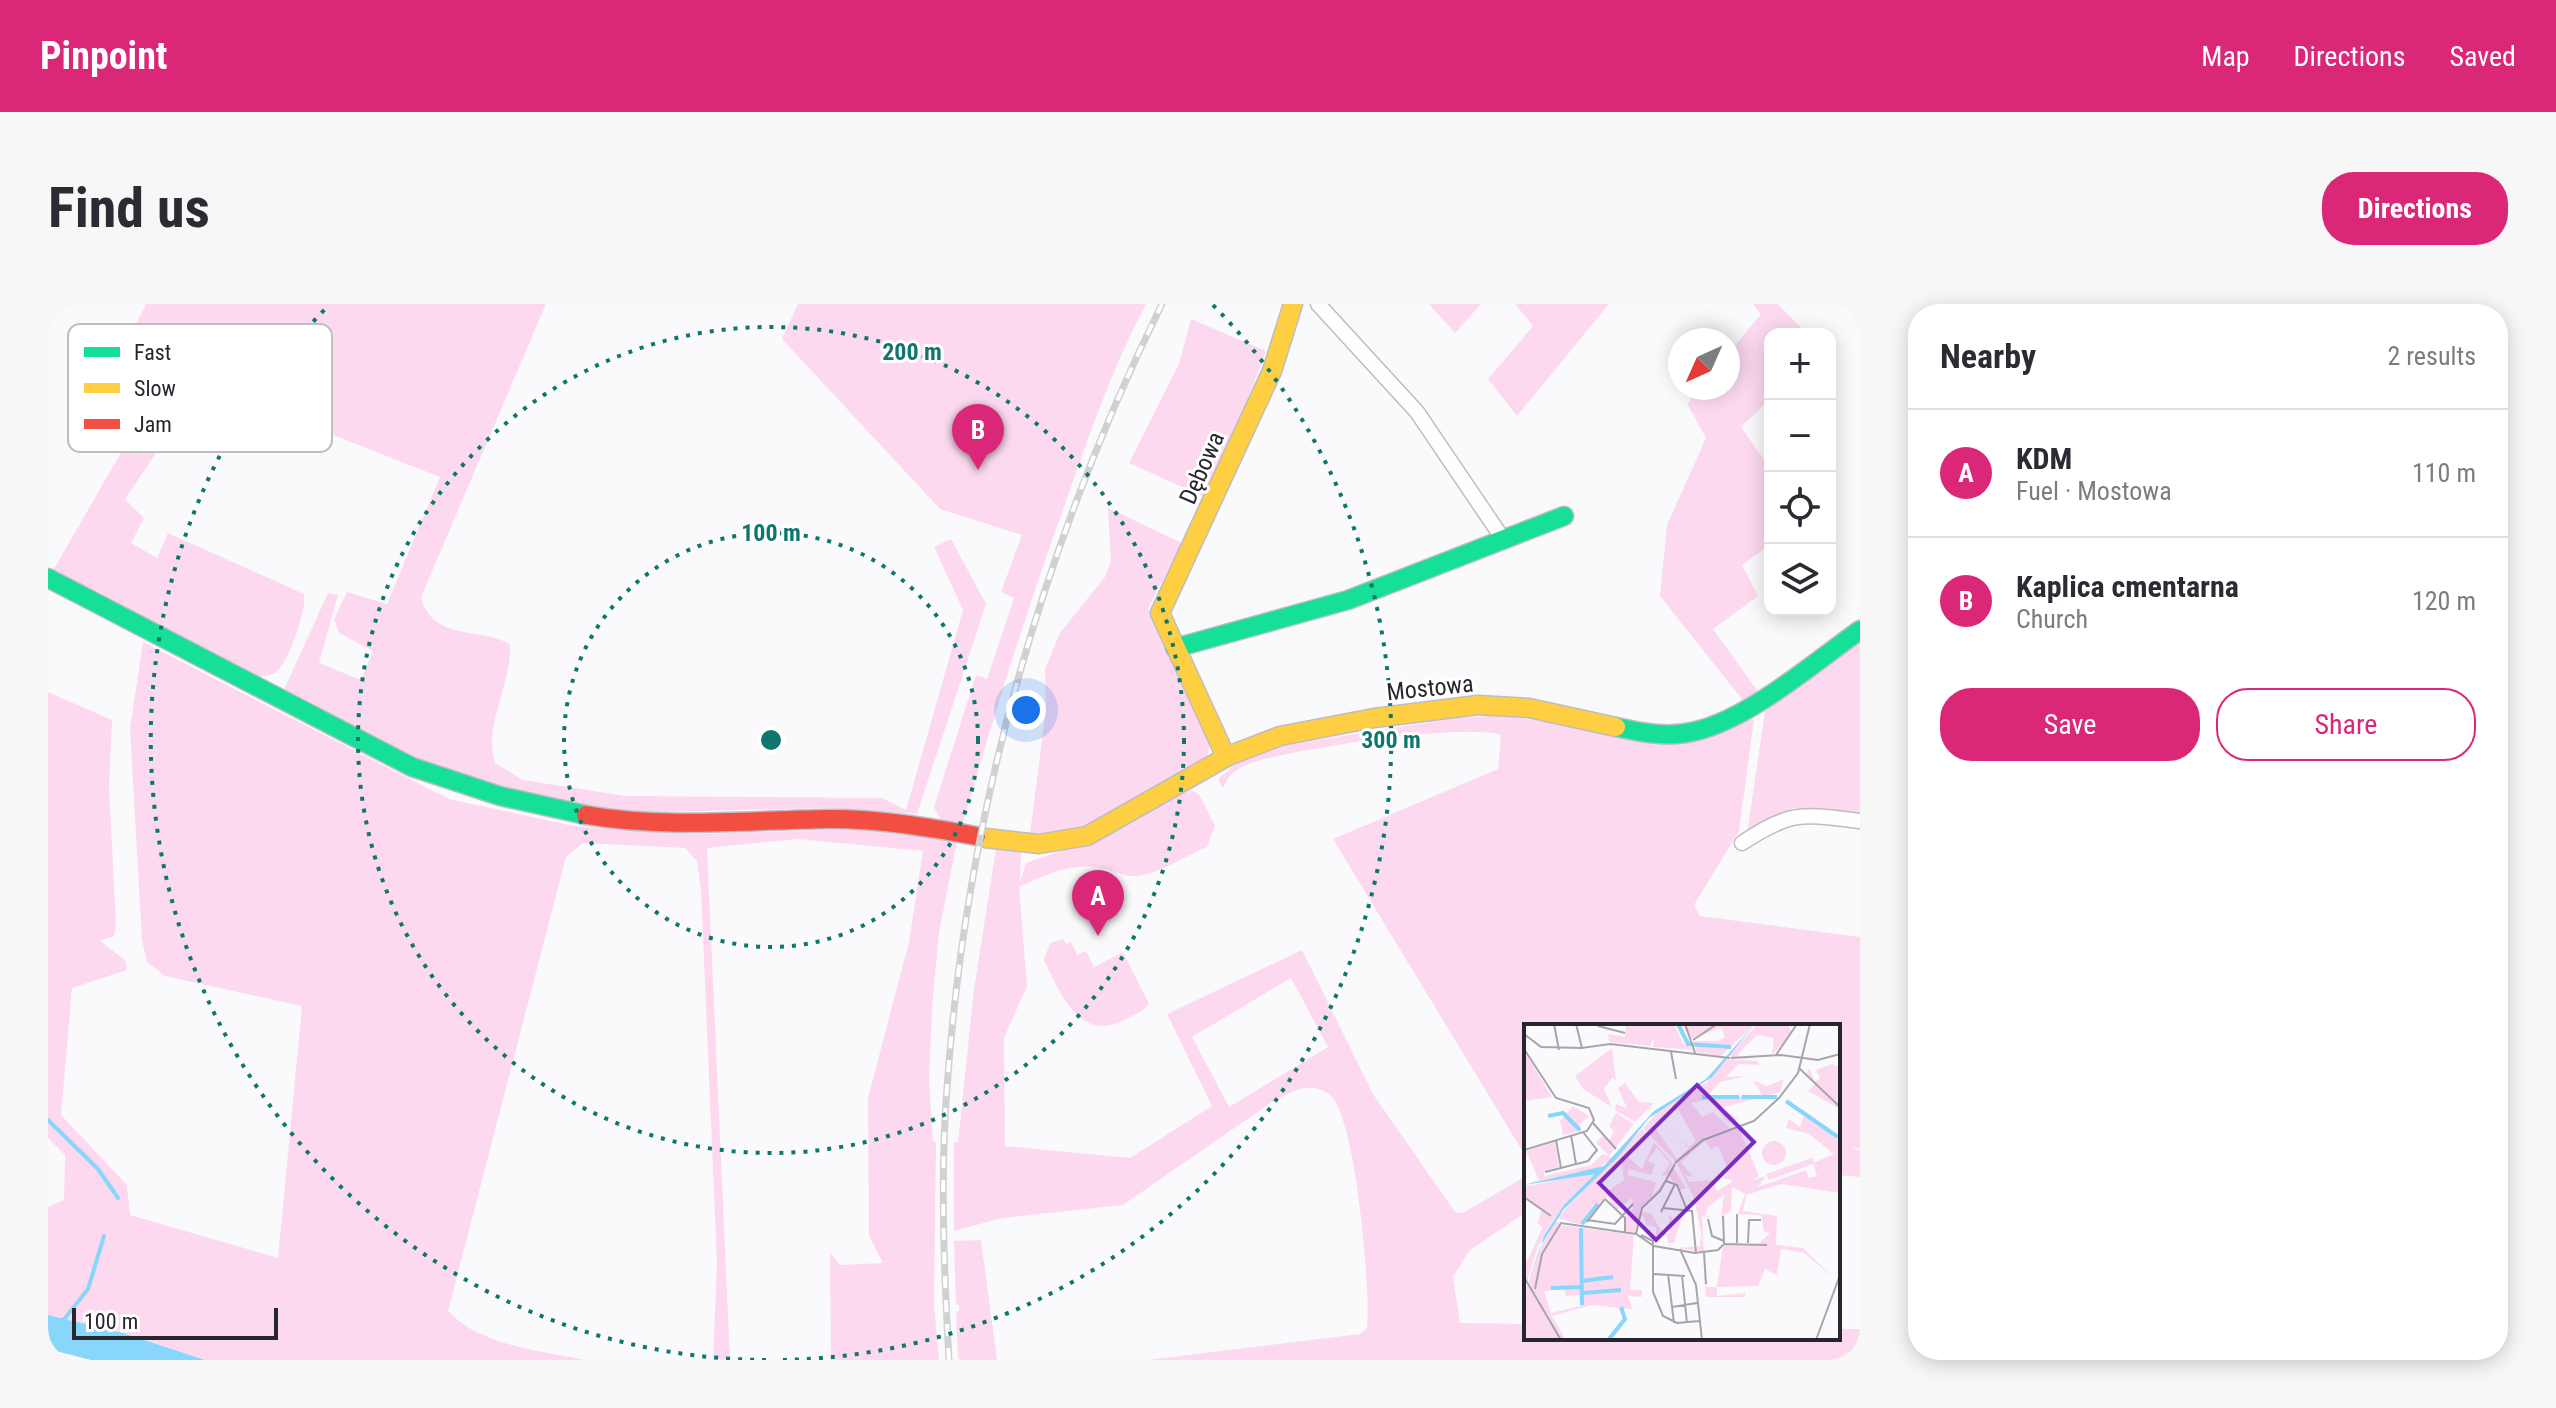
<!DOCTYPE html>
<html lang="en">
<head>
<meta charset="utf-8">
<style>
	:root { --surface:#fff; --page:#f7f7f7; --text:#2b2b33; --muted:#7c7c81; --line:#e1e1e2; --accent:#db2777 }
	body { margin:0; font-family:"Roboto Condensed",sans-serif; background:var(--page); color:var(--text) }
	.controls { position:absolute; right:24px; top:24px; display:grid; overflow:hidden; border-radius:16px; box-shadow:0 4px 20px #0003 }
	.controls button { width:72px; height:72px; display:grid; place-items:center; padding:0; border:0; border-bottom:2px solid var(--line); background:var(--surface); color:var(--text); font:40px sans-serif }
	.compass { position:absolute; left:1620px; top:24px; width:72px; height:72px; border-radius:50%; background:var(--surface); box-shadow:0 4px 20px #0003; rotate:225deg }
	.scale { position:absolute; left:24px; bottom:20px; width:206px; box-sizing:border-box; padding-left:8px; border:4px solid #27262e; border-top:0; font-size:22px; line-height:28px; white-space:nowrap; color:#27262e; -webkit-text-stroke:6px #fff; paint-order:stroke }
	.you { position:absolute; left:978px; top:406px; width:28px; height:28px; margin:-20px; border:6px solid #fff; border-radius:50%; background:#1a73e8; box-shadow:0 0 0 12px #1a73e833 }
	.badge { display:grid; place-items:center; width:52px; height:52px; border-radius:50%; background:var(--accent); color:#fff; font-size:26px; font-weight:700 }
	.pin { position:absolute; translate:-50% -66px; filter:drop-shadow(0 2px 4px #0008) }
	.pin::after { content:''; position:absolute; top:42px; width:28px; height:24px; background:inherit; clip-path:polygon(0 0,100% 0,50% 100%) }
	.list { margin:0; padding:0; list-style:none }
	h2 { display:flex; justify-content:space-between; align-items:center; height:104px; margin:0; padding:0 32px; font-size:34px }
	h2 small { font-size:26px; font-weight:400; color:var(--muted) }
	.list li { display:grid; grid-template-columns:52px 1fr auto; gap:24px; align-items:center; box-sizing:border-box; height:128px; padding:0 32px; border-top:2px solid var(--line) }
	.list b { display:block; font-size:30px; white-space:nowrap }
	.list p { margin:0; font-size:26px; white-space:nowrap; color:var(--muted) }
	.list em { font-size:26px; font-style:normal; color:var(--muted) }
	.actions { display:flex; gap:16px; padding:24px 32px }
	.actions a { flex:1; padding:18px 0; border:2px solid var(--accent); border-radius:32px; text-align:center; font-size:28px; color:var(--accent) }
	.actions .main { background:var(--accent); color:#fff }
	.icon { flex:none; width:44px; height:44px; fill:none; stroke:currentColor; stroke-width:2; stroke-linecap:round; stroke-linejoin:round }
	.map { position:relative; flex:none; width:1812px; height:1056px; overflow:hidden; border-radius:32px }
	header { display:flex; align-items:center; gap:48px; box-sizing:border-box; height:112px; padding:0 40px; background:var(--accent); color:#fff }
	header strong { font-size:38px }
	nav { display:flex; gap:44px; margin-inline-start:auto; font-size:28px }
	.intro { display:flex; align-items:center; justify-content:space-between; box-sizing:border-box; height:192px; padding:0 48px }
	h1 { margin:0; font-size:56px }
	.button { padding:20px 36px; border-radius:32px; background:var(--accent); color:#fff; font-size:28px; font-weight:700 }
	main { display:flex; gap:48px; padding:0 48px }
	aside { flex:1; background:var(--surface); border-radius:32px; box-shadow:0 4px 20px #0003 }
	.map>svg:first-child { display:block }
</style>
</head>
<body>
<header>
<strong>Pinpoint</strong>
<nav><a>Map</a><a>Directions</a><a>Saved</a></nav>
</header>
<div class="intro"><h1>Find us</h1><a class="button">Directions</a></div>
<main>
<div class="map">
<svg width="1812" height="1056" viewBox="0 0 1812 1056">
	<rect width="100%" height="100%" fill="#fafafd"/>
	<g fill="#fcd9ef" fill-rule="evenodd">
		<path d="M98,0h400l-125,293c11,44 58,30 89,47 2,42 -27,80 -15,119l28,17 103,16 256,2 24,12 57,-200 -29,-63 17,-8 35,65 -69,210 -89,-6 -212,5 -168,-40 -165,-81 45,-99 10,2 -19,68 42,17 12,-29 -34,-18 -5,-14 13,-27 40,12 53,-127 -237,-93 -78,115 19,19 -13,25 26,15 11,-25 136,61c3,16 -15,67 -28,78 -8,5 -17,4 -25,5l-200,-103 117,-203 -42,-26z"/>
		<path d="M750,0h348c-34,64 -58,134 -82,203 -38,105 -71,211 -102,319l-20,-3 -8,-16 42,-132 11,4 27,-81 -13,-6 21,-57 -82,-26 -158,-170z"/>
		<path d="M1381,0h52l-26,29z"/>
		<path d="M1467,0h94l-92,112 -29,-37 45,-53z"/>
		<path d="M1705,0h25l29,30h-37v65l-29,28 29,41v77l-28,20 16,31 -45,33 46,64 -14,10 -85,-107 7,-71 39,-87 -19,-34 13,-16h28v-34l33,-40z"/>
		<path d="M1143,15l75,32 -32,83 -32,62 -73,-33 50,-99z"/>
		<path d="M1060,204l74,35 -34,65 62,135 -3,16 -122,69 -23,7 -32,-2 16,-124 -1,-40 15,-36 45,-56 6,-16z"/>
		<path d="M1812,337v175l-67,-8 -46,26 18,-123z"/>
		<path d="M95,338l306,157 124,27 121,8 172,-5 91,12 -18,92 -7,75 -3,72 4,61 3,1 -2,164 5,54h-108l-1,-108 10,13 43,-2 -14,-27 -1,-138 41,-156 14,-91 -125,-12 -91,9 23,512 -17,-1 4,-96 -16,-373 -4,-29 -12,-13 -102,-5 -17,14 -118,454c33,35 90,39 136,49h-379l-82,-27 -75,-18v-108l16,-7 1,-45 -17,-17v-446l64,28 -3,68 7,136 -2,12 -14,5 25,19 2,10 -55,18 -11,127 66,70 3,30 148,43 24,-252 -137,-30 -18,-14 -5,-22 -12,-212z"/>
		<path d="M1455,411l94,16 149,-14 8,3 -15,111 -45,74 6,11 160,21v211h-8l8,3v26l-22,-2v-149h-312v131l-193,-318 165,-70 3,-34c-32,-13 -224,15 -257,31 -11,5 -17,12 -21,22l-5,-9 22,-19 27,-12 189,-30z"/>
		<path d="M1143,486l8,4 16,32 -8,21c-21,9 -47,26 -69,29 -14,1 -23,-5 -36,-8 -31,-6 -56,7 -83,19l8,99 -23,52 1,108 125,12 82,-52 -45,-92 135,-64 71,144 82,118 8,1 63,-37v36l-57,39 -16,26 7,46 66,1v14h312v-9h22v31h-712l212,-26 7,-6c4,-35 -11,-215 -38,-234 -20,-14 -38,-2 -57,8l-149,103 -121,13 -48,13v-89h4l16,-153 22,-140 25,2 -1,31 6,-19 34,-12zM1243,674l37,69 -99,60 -37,-70z"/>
		<path d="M1015,635l3,5 5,-2 6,13 9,-4 8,16 29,-15 26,52c-7,8 -17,12 -27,17 -43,21 -63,-30 -78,-61l6,-17z"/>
		<path d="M933,936l16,120h-36l-3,-2 -2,-47h3v-6l-3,-1 -2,-63z"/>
	</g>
	<path fill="#88d6f9" d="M0,1011l75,18 82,27h-114l-43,-11z"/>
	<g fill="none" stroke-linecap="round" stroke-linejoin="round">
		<g stroke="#88d6f9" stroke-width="4">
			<path d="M0,816l50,49 20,29"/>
			<path d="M14,1018l26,-33 16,-53"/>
		</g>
		<g stroke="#bdbdc2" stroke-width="17">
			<g id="street">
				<path d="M1270,0l99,108 86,127"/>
				<path d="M1694,539c50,-33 61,-29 118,-22"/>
			</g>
		</g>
		<g stroke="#bdbdc2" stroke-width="21">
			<g id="fast">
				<path d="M0,274l364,189 88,29 86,19"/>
				<path d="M1127,344l173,-48 216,-84"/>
				<path d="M1568,423c27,6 53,11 80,4 54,-13 119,-69 164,-101"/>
			</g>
		</g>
		<g stroke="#bdbdc2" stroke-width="21">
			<g id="slow">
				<path d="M1178,453l-66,-144 112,-242 21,-67"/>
				<path d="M937,534l54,6 48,-8 141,-80 52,-20 94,-18 104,-13 51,3 87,19"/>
			</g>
		</g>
		<g stroke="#bdbdc2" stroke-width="21">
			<path id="jam" d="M538,511c80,14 163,5 244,4 49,0 98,8 146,17"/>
		</g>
		<use href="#street" stroke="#fefeff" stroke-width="14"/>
		<use href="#fast" stroke="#16e098" stroke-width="18"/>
		<use href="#slow" stroke="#ffcf43" stroke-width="18"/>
		<use href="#jam" stroke="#f24e42" stroke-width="18"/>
		<g stroke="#d1d1d2" stroke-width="7">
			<path id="rail" d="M901,1056c-5,-90 -9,-182 -2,-272 19,-273 94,-539 215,-784"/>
		</g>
		<use href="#rail" stroke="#fff" stroke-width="4" stroke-dasharray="12" stroke-linecap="butt"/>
	</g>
	<g fill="none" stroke="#0f766e" stroke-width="4" stroke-dasharray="4 8">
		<circle cx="723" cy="436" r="207"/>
		<circle cx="723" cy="436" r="413"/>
		<path d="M718 1056A620 620 0 0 1 281 1M1165 1A620 620 0 0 1 728 1056"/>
	</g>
	<g text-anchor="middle" stroke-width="6" stroke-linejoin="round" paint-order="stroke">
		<g font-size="24" fill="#27262e" stroke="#fff">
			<text transform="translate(1154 164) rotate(-66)" y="8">Dębowa</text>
			<text transform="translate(1382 384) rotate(-6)" y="8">Mostowa</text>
		</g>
	</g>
	<g transform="translate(1476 720)">
		<rect width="316" height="316" fill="#fafafd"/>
		<path d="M102,0h48l9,19 11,7 -41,-3 1,-9 -4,8 -41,-4 -1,-8 17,3zM158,0h73l-34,32 -25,-4 -1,-11h23l7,-4 -4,-9 -31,11zM234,0h29l5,9 -20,22 2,-17 -17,-3 -20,20 14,5 -23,-4zM88,24l4,32 -4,-2 -8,11 8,18 -29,-18 -8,-13zM0,27l28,46 -28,4zM202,35l31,2 3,4 -21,-1 -13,13 21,-1 -27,6 -13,15 55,-2 -9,-15 14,6 17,-7 -4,13 -58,16 16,11 -10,4 -18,-24 -19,4 11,14 11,-5 18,17 -25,8 -30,25 -33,-34 19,-21 44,-24zM154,85l18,32 -7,6 -29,-25 29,26 -12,11 -23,-33zM308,40l8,4v41l-32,-18 7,-7 -8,-10 2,-6 6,14 5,-4 -4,-8zM101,59l14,19 15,1 -19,19 -20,-12 1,-6 11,4 -9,-20zM49,82l16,10 -11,10 4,5 -19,4 -3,-14zM92,89l18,11 -25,32 -13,-13 6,-7 8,4 4,-9 -5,-5zM280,90l36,27v52l-58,-9 -36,11 -3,16 34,5 -1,29 27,3 31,30 -30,-25 -23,-4 -4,26 -12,-6 -7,17 -41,1v9l28,-3v4h-39l-2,-21 3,11h10l6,-41 35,-2 12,-11 -6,-1 -3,-17 -23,-1 7,-20 -13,-7 -1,24 -10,6 3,-22 -16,12 -3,8 7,3 -10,-2 2,36 -26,-4 22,-2v-9l3,6 -9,-45 -17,-35 26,-23 36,-12 20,48 -6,4 13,-4 -8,11 48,-17 3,8 8,-2 -4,-12 -44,16 -3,-6 46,-16 5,9 -2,-5 19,-8 -25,-20 -23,-6 3,-9 11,8zM181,117l6,8 7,-3 10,24 -4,8 9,3 -16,10 -4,-11 -24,2 -6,-10 4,4 6,1 -12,-15zM118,105l31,35 -2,1 -3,8 4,-7 14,22 -6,2 -12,-15 -6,1 8,-13 -13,-15 -9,13 7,3 -4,11 -22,-6 -2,6 29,7 -4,15 13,-17 -9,16 -15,12 -5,25 -10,-2 -1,-15 8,-7 -1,-11 -15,12 -10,-14 -25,29 -25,-7zM121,112l9,6 -12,27 -14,-12zM98,139l2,17 -19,13 -5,-7zM238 129a12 12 0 1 1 24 0a12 12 0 1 1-24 0ZM31,118l4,25 -15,4v5l47,-11 12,-11 11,4 -25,15 -65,12 15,-5 -13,-29zM74,148l-44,47 -16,27 -14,46v-25l19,-40 -6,-4 5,-12 -18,-13v-11zM117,188l10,1 12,21 7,-1 -1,-18 7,6 6,-4 -8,26h-6l-1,-7 -11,-1v-8l-9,-2zM32,196l4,5 74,10 -4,55h12v7l-14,-1 4,13 -9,-1 3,12 -9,14 -8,6 15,-21 -4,-11 -28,-3 -40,11 14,24h-42v-42l13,-43zM40,265l2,7 13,-1 2,11 -30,7 -7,-22z" fill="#fcd9ef" fill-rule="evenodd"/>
		<path d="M231,0l-43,53 -63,41 -30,38 -56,54 -23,37 -16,51 20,-62 20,-31 31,-31 -71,11 80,-19 50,-55 52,-32z" fill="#88d6f9"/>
		<path fill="none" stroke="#88d6f9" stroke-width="4" d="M154,0l10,20 43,3M178,73h37M218,73h35M262,77l52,36M24,92l15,-3 17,17M58,200l16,-20M57,204l1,77M58,257l31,-4M27,264l31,-1M58,269l39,-3M84,316l17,-21 -4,-12"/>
		<path fill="none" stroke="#a6a5aa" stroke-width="2" d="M30,0l5,26M52,0l6,24 28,-4 120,14M161,0l10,29M74,2l27,7M0,10l17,13 41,1M169,16l24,-16M0,25l32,49 33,10 5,12 -7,11 -63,19M147,28l5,27M252,31l21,-31M207,34l50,-3 37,5 22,-6M275,44l41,39M69,99l23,26M151,139l28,-23 51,-19 25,-23 19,-25 12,-49M53,140l11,-3 9,-11 -14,-18M37,144l15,-4 -5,-29M21,148l16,-4 -5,-28M142,157l11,4 10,25M0,173l27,19M81,175l20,19v15M139,184l29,3 4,42M137,188l14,-28M199,192l1,27M184,195l4,17 12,5M63,196l28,4 18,-20M63,198l18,-23M112,210l6,-26 18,-17 15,-27M117,211l12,6v51l10,24 14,7 22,-2M213,219v-29M224,219l1,-23h12M156,225l16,36 6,55M180,229l2,31M130,250l31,2M144,250l6,49M158,252l5,47M0,253l37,63M11,265l7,-35 19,-31 75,11 18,12 41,7 23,-3 6,-6 43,1M148,283l25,-4M292,316l24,-65"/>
		<path fill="#7b2cbf" fill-opacity="0.15" stroke="#7b2cbf" stroke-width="4" d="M173,61l57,57 -98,98 -57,-57z"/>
		<rect width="316" height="316" fill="none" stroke="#27262e" stroke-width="4"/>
	</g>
	<rect x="20" y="20" width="264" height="128" rx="12" fill="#fff" stroke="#bebec0" stroke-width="2"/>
	<rect x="36" y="43" width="36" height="10" fill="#16e098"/>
	<rect x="36" y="79" width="36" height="10" fill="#ffcf43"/>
	<rect x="36" y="115" width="36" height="10" fill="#f24e42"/>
	<g font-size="22" fill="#27262e">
		<text x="86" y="56">Fast</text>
		<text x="86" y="92">Slow</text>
		<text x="86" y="128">Jam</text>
	</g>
	<circle cx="723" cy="436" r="12" fill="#0f766e" stroke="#fff" stroke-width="4"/>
	<g font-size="24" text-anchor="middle" font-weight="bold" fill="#0f766e" stroke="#fff" stroke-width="6" stroke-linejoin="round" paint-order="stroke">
		<text x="864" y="56">200 m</text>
		<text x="723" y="237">100 m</text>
		<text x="1343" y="444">300 m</text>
	</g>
</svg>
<div class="controls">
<button>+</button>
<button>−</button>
<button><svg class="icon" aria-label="locate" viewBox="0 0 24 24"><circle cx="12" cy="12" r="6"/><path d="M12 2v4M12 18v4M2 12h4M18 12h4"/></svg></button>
<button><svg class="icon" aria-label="layers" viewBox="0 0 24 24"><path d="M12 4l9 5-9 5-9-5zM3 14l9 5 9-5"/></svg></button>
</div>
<svg class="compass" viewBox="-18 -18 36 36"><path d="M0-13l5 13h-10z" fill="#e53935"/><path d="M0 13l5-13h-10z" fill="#7c7c81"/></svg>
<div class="scale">100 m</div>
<div class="you"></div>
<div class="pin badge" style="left:1050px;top:632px">A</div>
<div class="pin badge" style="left:930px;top:166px">B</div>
</div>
<aside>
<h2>Nearby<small>2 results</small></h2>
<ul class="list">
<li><span class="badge">A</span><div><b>KDM</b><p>Fuel · Mostowa</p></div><em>110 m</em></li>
<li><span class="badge">B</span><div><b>Kaplica cmentarna</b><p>Church</p></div><em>120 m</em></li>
</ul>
<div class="actions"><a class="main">Save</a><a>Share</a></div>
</aside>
</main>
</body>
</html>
